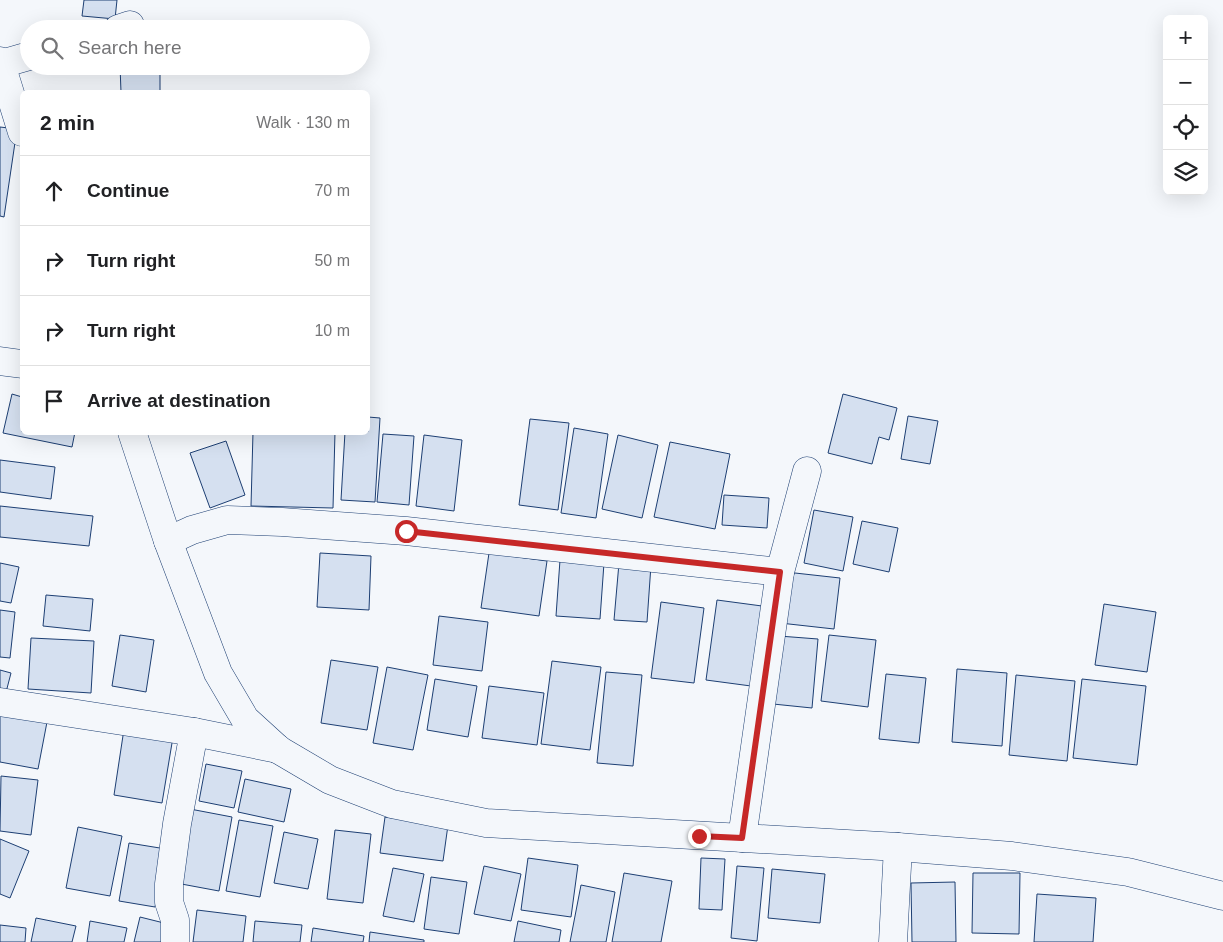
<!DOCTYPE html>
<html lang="en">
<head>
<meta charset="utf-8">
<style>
	:root { --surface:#fff; --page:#f6f6f6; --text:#202124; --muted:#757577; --line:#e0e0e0 }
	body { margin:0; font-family:Helvetica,sans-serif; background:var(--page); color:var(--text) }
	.controls { position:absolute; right:15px; top:15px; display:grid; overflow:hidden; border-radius:8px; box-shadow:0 5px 20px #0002 }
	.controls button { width:45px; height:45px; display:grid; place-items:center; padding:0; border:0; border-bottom:1px solid var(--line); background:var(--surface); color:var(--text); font:25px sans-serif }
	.stop { position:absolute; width:15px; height:15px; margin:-11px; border:4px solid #c62828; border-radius:50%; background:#fff }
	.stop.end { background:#c62828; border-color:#fff; box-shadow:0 1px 5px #0008 }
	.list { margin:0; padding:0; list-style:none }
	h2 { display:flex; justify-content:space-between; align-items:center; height:65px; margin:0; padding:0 20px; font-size:21px }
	h2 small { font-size:16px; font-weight:400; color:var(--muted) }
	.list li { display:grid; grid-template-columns:32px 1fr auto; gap:15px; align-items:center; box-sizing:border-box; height:70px; padding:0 20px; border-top:1px solid var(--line) }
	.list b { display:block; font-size:19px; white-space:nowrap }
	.list em { font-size:16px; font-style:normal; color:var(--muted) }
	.icon { flex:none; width:28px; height:28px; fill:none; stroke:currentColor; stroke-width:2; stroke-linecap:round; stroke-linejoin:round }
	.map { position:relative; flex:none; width:1223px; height:942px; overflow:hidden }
	.search { position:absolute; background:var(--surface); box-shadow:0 5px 20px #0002; left:20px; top:20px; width:350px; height:55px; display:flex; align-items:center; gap:12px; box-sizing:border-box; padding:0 18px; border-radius:28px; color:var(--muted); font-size:19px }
	.panel { position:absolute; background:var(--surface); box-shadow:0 5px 20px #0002; left:20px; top:90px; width:350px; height:345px; border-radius:8px }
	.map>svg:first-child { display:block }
</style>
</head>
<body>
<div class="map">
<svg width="1223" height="942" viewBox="0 0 1223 942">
	<rect width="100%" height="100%" fill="#f4f7fb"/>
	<g fill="#d5e0f0" stroke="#1d3f73">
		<path d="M84,0h33l-2,19 -33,-3z"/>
		<path d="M120,66h40v26h-39z"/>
		<path d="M0,127l17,2 -13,88 -4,-1z"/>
		<path d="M12,394l10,3v35h53l-3,15 -69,-14z"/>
		<path d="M843,394l54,14 -8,32 -10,-3 -7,27 -44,-11z"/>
		<path d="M908,416l30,5 -8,43 -29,-5z"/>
		<path d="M368,417l12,1 -5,84 -34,-2 4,-68h23z"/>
		<path d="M530,419l39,4 -11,87 -39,-5z"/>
		<path d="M574,428l34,6 -12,84 -35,-5z"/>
		<path d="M253,432h82l-2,76 -82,-2z"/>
		<path d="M383,434l31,2 -5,69 -32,-3z"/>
		<path d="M424,435l38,5 -8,71 -38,-5z"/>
		<path d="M618,435l40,10 -16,73 -40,-9z"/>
		<path d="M226,441l19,54 -35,13 -20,-55z"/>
		<path d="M670,442l60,12 -15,75 -61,-12z"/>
		<path d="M0,460l55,7 -4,32 -51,-7z"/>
		<path d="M724,495l45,3 -2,30 -45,-3z"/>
		<path d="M0,506l93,10 -4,30 -89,-9z"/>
		<path d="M814,510l39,7 -10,54 -39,-8z"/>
		<path d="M862,521l36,7 -9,44 -36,-8z"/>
		<path d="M320,553l51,3 -2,54 -52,-3z"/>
		<path d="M489,553l58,8 -8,55 -58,-8z"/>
		<path d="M560,560l44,3 -4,56 -44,-3z"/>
		<path d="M0,563l19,4 -8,36 -11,-2z"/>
		<path d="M619,563l32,2 -4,57 -33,-2z"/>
		<path d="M786,572l54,6 -6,51 -54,-6z"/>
		<path d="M46,595l47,4 -3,32 -47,-5z"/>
		<path d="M717,600l45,6 -11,80 -45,-6z"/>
		<path d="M661,602l43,6 -10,75 -43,-5z"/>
		<path d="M1104,604l52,8 -9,60 -52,-7z"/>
		<path d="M0,610l15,2 -5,46 -10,-1z"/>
		<path d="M439,616l49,6 -6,49 -49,-6z"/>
		<path d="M120,635l34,5 -8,52 -34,-6z"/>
		<path d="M829,635l47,5 -8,67 -47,-6z"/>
		<path d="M779,636l39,3 -6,69 -39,-4z"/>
		<path d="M31,638l63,3 -3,52 -63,-4z"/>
		<path d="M331,660l47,7 -11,63 -46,-7z"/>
		<path d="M552,661l49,6 -11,83 -49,-6z"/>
		<path d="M387,667l41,8 -15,75 -40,-7z"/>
		<path d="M957,669l50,4 -5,73 -50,-4z"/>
		<path d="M0,670l11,3 -7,27 -4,-1z"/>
		<path d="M606,672l36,3 -9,91 -36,-3z"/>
		<path d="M886,674l40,4 -7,65 -40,-4z"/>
		<path d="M1016,675l59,6 -8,80 -58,-6z"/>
		<path d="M435,679l42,7 -9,51 -41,-7z"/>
		<path d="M1082,679l64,7 -9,79 -64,-7z"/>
		<path d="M489,686l55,7 -7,52 -55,-7z"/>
		<path d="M0,713l47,9 -9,47 -38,-7z"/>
		<path d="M124,729l49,8 -11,66 -48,-8z"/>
		<path d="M206,764l36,7 -8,37 -35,-7z"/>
		<path d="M1,776l37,4 -7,55 -31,-4z"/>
		<path d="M245,779l46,10 -7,33 -46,-10z"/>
		<path d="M190,809l42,8 -13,74 -43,-8z"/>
		<path d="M385,817l63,8 -5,36 -63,-8z"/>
		<path d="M239,820l34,6 -13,71 -34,-6z"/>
		<path d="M78,827l44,9 -12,60 -44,-8z"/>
		<path d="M335,830l36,4 -8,69 -36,-4z"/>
		<path d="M284,832l34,7 -10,50 -34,-6z"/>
		<path d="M0,839l29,12 -19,47 -10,-4z"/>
		<path d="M129,843l37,6 -11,58 -36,-6z"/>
		<path d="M528,858l50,7 -7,52 -50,-7z"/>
		<path d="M701,858l24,1 -3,51 -23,-1z"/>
		<path d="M484,866l37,8 -10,47 -37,-7z"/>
		<path d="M737,866l27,2 -7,73 -26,-3z"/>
		<path d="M393,868l31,6 -10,48 -31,-6z"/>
		<path d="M772,869l53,5 -5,49 -52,-5z"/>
		<path d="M624,873l48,8 -11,61h-49z"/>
		<path d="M973,873h47l-1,61 -47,-1z"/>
		<path d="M431,877l36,5 -8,52 -35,-5z"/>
		<path d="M955,882l1,60h-44l-1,-59z"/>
		<path d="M581,885l34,7 -9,50h-36z"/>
		<path d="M1037,894l59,4 -3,44h-59z"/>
		<path d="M197,910l49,6 -3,26h-50z"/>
		<path d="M140,917l32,8 -5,17h-33z"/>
		<path d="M36,918l40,8 -4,16h-41z"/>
		<path d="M90,921l37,7 -3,14h-37z"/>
		<path d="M255,921l47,4 -2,17h-47z"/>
		<path d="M518,921l43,9 -2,12h-45z"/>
		<path d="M0,925l26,3 -1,14h-25z"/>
		<path d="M313,928l51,8 -1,6h-52z"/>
		<path d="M370,932l54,8v2h-55z"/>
	</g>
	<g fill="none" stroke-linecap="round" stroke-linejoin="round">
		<g stroke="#1d3f73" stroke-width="29">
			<g id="minor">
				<path d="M118,29l12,-4"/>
				<path d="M0,61l22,71"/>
				<path d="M1,64l28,-8"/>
				<path d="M0,361l22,3"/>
				<path d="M132,432l36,109 50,132 27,46 34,31 51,30 62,24 94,19 412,24 114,9 116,16 95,24"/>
				<path d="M168,541l24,-11 35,-10 55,2 124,9 374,41"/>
				<path d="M0,702l194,30 84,17"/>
				<path d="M742,838l38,-266 27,-101"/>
				<path d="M175,942v-22l-6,-18v-18l8,-60 17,-92"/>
				<path d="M893,942l5,-95"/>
			</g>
		</g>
		<use href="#minor" stroke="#f4f7fb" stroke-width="28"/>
	</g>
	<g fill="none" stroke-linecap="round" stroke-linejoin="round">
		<path stroke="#c62828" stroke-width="6" d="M406,531l374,41 -38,266 -43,-2"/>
	</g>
</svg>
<div class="controls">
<button>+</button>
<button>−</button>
<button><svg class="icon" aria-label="locate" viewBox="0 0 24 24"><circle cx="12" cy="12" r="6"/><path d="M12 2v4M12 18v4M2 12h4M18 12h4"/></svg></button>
<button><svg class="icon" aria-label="layers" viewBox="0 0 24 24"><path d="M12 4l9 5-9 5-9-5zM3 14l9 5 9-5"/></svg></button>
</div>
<div class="stop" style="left:406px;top:531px"></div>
<div class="stop end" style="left:699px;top:836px"></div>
<div class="search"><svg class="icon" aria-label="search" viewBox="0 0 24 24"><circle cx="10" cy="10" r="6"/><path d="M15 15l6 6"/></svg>Search here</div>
<section class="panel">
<h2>2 min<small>Walk · 130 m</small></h2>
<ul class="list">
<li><svg class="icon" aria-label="ahead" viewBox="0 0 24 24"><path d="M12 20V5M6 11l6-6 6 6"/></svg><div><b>Continue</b></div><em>70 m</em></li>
<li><svg class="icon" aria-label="right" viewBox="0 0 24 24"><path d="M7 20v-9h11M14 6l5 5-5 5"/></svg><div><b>Turn right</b></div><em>50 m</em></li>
<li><svg class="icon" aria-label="right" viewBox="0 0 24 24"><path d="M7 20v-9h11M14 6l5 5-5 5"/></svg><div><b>Turn right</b></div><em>10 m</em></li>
<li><svg class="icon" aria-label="arrive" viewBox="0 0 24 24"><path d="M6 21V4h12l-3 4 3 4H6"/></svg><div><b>Arrive at destination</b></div></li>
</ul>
</section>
</div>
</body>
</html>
